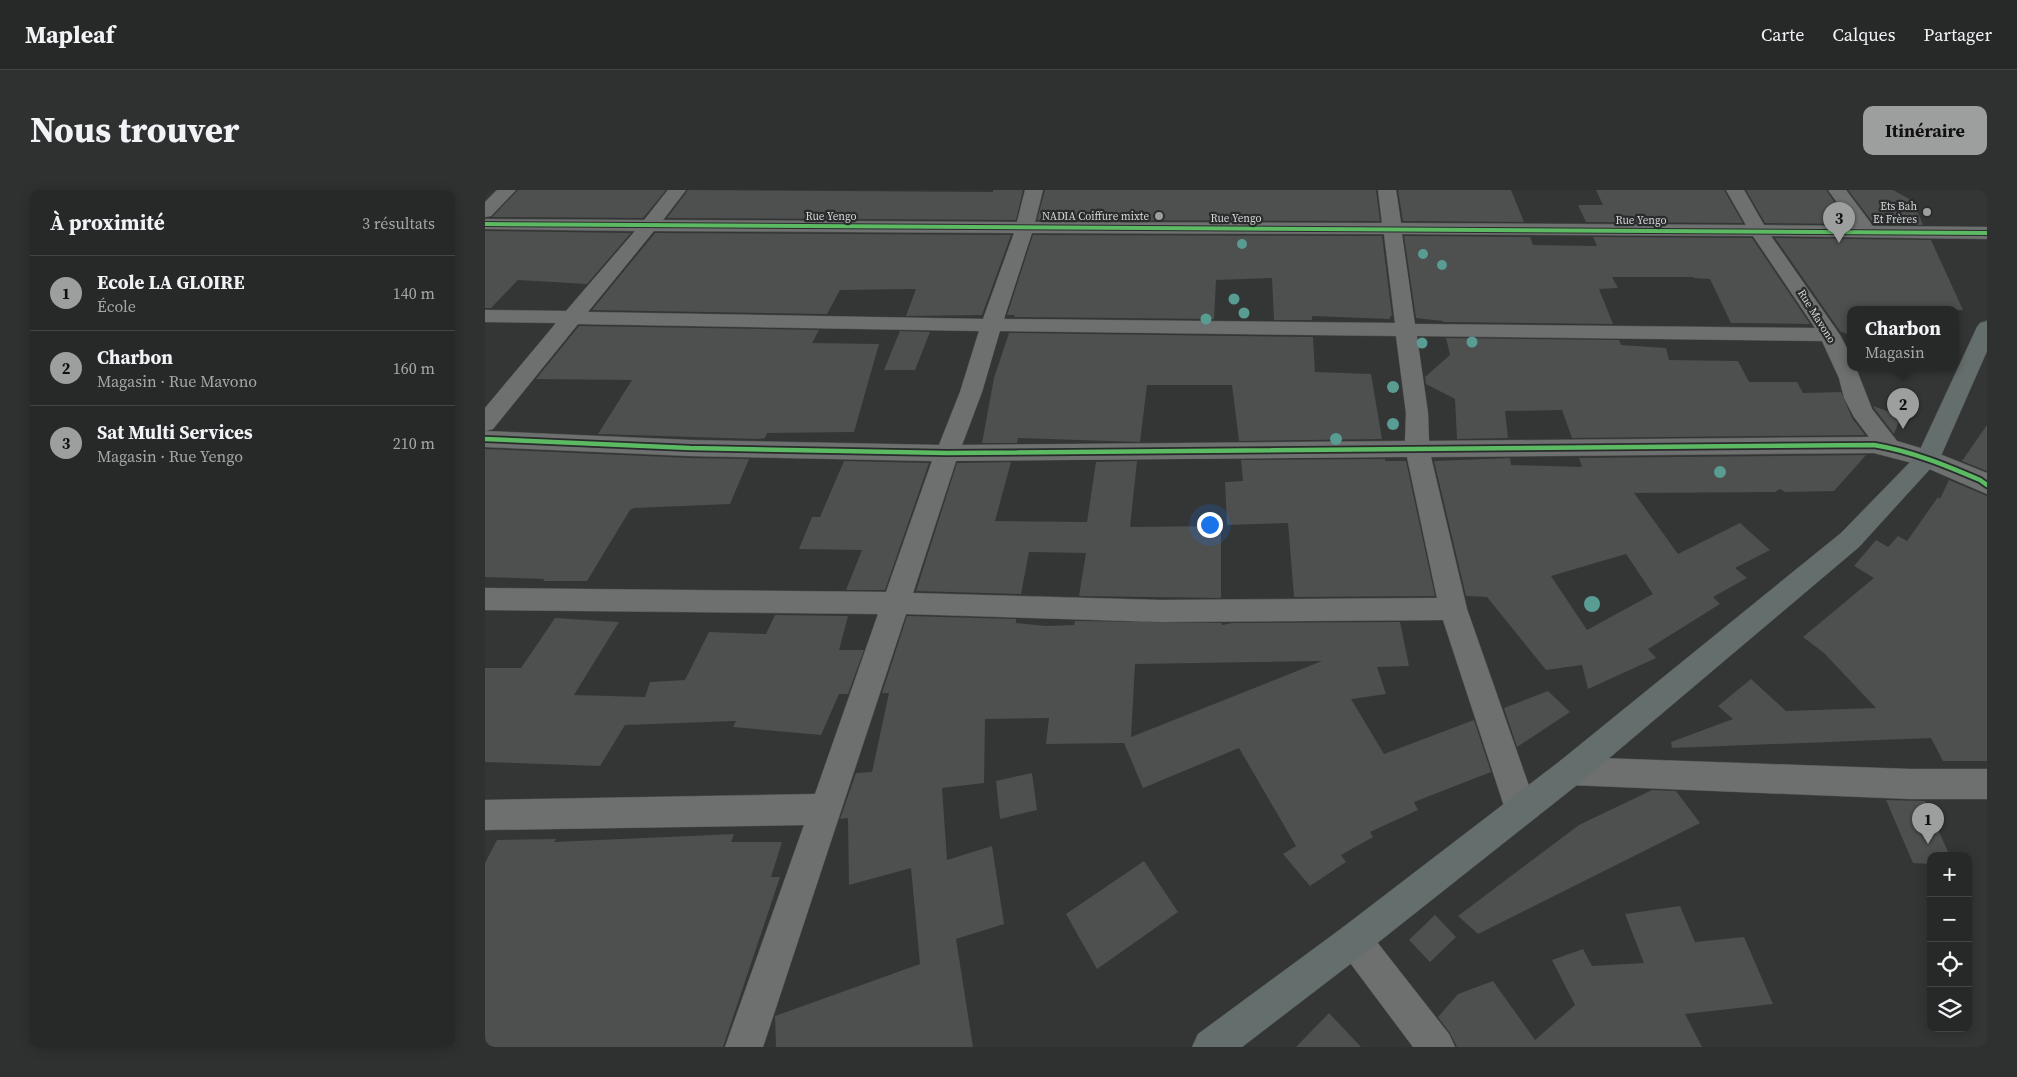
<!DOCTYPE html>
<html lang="fr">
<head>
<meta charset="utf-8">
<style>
	:root { --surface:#272828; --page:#2f3030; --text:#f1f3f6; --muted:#a4a6a8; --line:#434445; --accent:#9d9e9e }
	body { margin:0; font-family:"Source Serif 4",serif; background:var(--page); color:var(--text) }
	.controls { position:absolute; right:15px; bottom:15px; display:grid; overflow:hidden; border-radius:10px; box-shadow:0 2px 12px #0003 }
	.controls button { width:45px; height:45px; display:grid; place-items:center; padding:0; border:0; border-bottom:1px solid var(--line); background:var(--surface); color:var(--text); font:25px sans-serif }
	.you { position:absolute; left:724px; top:334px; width:18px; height:18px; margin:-12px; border:4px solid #fff; border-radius:50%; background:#1a73e8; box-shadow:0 0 0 8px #1a73e833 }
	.badge { display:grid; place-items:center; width:32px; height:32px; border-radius:50%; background:var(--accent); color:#111; font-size:16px; font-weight:700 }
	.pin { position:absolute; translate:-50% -41px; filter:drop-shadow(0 1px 2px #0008) }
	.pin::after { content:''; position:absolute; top:26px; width:18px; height:15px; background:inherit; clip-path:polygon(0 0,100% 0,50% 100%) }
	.popup { position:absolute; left:1362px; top:116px; width:112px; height:65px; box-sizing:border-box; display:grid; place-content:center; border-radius:10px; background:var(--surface); filter:drop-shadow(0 1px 4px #0005); font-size:16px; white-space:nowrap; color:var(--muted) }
	.popup b { font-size:19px; color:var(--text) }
	.popup::after { content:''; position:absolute; left:50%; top:100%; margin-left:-10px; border:10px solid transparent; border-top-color:var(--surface) }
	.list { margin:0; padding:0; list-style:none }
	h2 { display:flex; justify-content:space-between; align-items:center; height:65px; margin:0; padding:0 20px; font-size:21px }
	h2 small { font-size:16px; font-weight:400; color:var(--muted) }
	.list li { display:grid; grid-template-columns:32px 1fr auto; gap:15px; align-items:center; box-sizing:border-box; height:75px; padding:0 20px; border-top:1px solid var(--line) }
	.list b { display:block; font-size:19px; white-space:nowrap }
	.list p { margin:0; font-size:16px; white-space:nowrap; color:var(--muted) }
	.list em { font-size:16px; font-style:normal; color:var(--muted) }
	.icon { flex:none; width:28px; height:28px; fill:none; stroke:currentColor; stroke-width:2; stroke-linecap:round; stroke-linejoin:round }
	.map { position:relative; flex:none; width:1502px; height:857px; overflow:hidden; border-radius:10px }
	header { display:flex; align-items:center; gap:30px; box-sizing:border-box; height:70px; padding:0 25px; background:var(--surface); border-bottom:1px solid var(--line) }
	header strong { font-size:24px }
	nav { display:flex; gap:28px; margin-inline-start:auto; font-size:18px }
	.intro { display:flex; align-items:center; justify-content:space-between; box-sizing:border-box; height:120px; padding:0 30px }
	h1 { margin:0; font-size:35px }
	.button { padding:12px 22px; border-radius:10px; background:var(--accent); color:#111; font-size:18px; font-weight:700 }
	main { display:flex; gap:30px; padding:0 30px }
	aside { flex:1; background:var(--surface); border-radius:10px; box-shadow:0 2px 12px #0003 }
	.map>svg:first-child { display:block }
</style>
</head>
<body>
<header>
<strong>Mapleaf</strong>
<nav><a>Carte</a><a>Calques</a><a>Partager</a></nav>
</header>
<div class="intro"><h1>Nous trouver</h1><a class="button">Itinéraire</a></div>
<main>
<aside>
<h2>À proximité<small>3 résultats</small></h2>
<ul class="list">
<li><span class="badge">1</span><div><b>Ecole LA GLOIRE</b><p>École</p></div><em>140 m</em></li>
<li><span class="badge">2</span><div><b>Charbon</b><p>Magasin · Rue Mavono</p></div><em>160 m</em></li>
<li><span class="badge">3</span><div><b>Sat Multi Services</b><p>Magasin · Rue Yengo</p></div><em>210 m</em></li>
</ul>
</aside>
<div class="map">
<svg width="1502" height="857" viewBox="0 0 1502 857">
	<rect width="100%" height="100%" fill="#343535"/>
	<g fill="#4e4f4f" fill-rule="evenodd">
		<path d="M33,0h148l-23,28 -151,-1z"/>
		<path d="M203,0l305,2v-2h30l-7,30 -349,-2z"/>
		<path d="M560,0h331l4,31 -343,-1z"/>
		<path d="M913,0h113l13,32 -121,-1z"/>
		<path d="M1111,0h128l19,33 -157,-1 -8,-17h25z"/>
		<path d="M1261,0h80l24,34 -85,-1z"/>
		<path d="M1363,0h45l20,11 10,24 -49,-1z"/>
		<path d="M0,41l146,2 -44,51 -69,-4 -27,28h-6z"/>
		<path d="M170,43l356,2 -29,80 -76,1 10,-27 -76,1 -13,24 -235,-4z"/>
		<path d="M548,45l349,1 10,80h-2v3l-78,-3v4h-38l-2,-42 -56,2 -2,39 -200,-2 1,-2h-8z"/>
		<path d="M919,46l126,1 3,8 64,1 -4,-9 159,1 58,86 -79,-1 -21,-44 -16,-1 -1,-1h-81l6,11 -19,1 14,35 -170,-2v-1l-27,-3z"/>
		<path d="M1290,48l156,2 32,70h-112v26l-11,-5z"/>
		<path d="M94,136l240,4 -7,13 67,1 -25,88 -87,1 -2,5 -7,1 -160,-5 34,-54 -96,-1z"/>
		<path d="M415,141l30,1 -15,38h-31z"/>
		<path d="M524,143l304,4 2,35 56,2 11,65 -143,2 -7,-56h-85l-7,57 -122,-4 -1,5h-35l12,-65z"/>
		<path d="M961,148l173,2 2,5 45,3 3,12 69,1 11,21h48l6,11 38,-1 11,26 13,17 -293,3 -10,-28 -57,1 3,27 -51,1 -2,-40 -29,-15 -1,-7 25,-22z"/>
		<path d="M1388,216l28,10 -7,18 -20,-26z"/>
		<path d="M1502,235v46l-25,-10z"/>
		<path d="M0,259l205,9 59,1 -19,45 -96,4 -4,2 -43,71h-44l2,-2 -60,-2z"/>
		<path d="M1381,265l-32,36 -49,1 -5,-3 -5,3 -141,1 44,61 62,-31 30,27 -35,18 12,10 -34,19 7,7 -72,45 8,9 -68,31 -6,-24 -36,5 -59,-73 -21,-1 -32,-135 76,-3 1,7 71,2 -3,-9zM1141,364l27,40 -66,36 -36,-54z"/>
		<path d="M900,269v2h21l29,135 -141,1 -6,-74 -61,2 -2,-43 18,-1 -2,-21z"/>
		<path d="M359,271l85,2 -44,127h-39l16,-40 -63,-1 13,-32h8z"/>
		<path d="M652,271l-7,66 91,-1v72l-142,-2 7,-43 -57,-1 -8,42 -105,-3 41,-128 54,-1 -16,59 92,1 9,-60z"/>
		<path d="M1464,290l38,16v265h-44l-12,-23 -259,10 -1,-6 62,-23 -15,-13 33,-27 35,32 90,-3 -52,-55 -21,-16 71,-59 -20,-12 22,-26 12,7 10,-11 9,5 31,-44 2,2z"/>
		<path d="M290,425l73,1 -9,34h25l-16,44h-9l-18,41 -88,-8 3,-6 -111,4 -25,41 -115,-4v-94h36l34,-50 64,4 -45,73 71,2 5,-15 35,-2 24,-48 57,2z"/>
		<path d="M422,426l109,3v4l30,3 28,-1 1,-4 147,2v2l10,-2 168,-1 9,44 -32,1 9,27 -35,5 33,55 90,-34 17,52 -77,30 4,8 -48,22 3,5 -32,18 5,7 -36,24 -27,-32 13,-8 -57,-98 -96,40 -19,-45 -78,1 3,-26 -64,1 -1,64 -42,5 5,72 45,-14 12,78 -48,15 17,108h-197l-1,-31 145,-52 -9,-96 -62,17 -1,-67 -8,1 16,-46 16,-1 17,-79h-7zM837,471l-191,76 4,-73z"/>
		<path d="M1063,501l22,21 -53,35 -13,-39z"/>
		<path d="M547,583l5,37 -37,9 -4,-38z"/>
		<path d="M1167,600l24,1 24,32 -222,111 -20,-18 121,-91z"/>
		<path d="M1401,610l39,1 25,55h-19v8l-18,-1z"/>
		<path d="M249,644l-3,8h51l-11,35h9l-57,170h-238v-184l12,-23 59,-1 -2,3z"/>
		<path d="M659,671l34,51 -81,57 -31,-55z"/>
		<path d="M1195,716l15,36 49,-5 29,67 -88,10 17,33h-245l-7,-14 -12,-16 20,-23 35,-13 42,59 40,-35 -23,-45 31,-11 9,17 52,-3 -19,-49z"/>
		<path d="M950,725l21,22 -26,25 -21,-22z"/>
		<path d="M844,823l32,34h-65z"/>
	</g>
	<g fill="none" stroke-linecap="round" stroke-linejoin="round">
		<g stroke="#515252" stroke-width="1">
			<g id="minor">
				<path d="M12,0h19l-25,26 -6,1v-15z"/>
				<path d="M183,0h18l-23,30 354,2 8,-32h18l-8,32 347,1 -4,-33h18l5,33 345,2 -20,-35h18l20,35 90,1 -26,-36h18l27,36 114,1v12l-216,-3 69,99 11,21v12h5l16,41 25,32 40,12 50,20v21l-67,-29 -46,-12 -443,4 36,152 70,200 -5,11 -11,4 -11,-4 -5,-11 -62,-189 -283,2 -254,-8 -143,433h-38l79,-222 -319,5v-30l330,-6 63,-180 -393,-4v-22l401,4 46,-131 -242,-5 -205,-9v-16l205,9 249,5 21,-53 19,-61 -401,-7 -85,105 -8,2v-23l71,-85 -71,-1v-12l81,1 69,-80 -150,-2v-10l159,1zM169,41l360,2 -31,86 -395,-7zM547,43l352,1 11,89 -391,-4zM917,44l351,2 62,92 -400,-4zM515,141l396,5 10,77 -1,28 -443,4 20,-53zM932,146l405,5 17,37 5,20 10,19 15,20 -440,4 -1,-28zM922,267l30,141 -277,2 -247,-7 43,-132z"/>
				<path d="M1086,567l339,12h77v30h-77l-339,-14 -11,-4 -5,-10 5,-10z"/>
				<path d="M869,732l12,6 83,106 6,13h-42l-71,-95 -6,-12 6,-12z"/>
			</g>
		</g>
		<g stroke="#515252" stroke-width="1">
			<path id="trunk" d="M1502,131v30l-47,107 -81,89 -277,234 -216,171 -124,95h-50l6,-13 144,-106 218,-167 281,-228 77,-79 59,-127 3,-4z"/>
		</g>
		<use href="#minor" fill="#6e6f6f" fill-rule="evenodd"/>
		<use href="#trunk" fill="#646e6c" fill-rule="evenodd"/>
		<g stroke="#292c2c" stroke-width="6">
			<path id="cycleway-far1" d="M0,34l1502,9"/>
		</g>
		<g stroke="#292c2c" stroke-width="8">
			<path id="cycleway" d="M0,249l205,9 257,5 927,-8c37,6 71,20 106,35l7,5"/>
		</g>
		<use href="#cycleway-far1" stroke="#5cba63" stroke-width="4"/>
		<use href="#cycleway" stroke="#5cba63" stroke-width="4.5"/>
	</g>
	<g fill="#599c92">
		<circle cx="757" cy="54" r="5"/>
		<circle cx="938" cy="64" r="5"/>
		<circle cx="957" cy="75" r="5"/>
		<circle cx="749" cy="109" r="5.5"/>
		<circle cx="759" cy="123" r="5.5"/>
		<circle cx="721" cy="129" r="5.5"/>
		<circle cx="987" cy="152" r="5.5"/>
		<circle cx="937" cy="153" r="5.5"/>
		<circle cx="908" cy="197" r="6"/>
		<circle cx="908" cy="234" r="6"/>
		<circle cx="851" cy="249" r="6"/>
		<circle cx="1235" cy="282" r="6"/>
		<circle cx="1107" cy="414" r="8"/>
	</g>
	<g fill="#9d9e9e" stroke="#292c2c" stroke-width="2">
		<circle cx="1442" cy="22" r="5"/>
		<circle cx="674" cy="26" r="5"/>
	</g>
	<g text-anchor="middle" stroke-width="4.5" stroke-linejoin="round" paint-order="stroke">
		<g font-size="11" fill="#d5d7d6" stroke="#292c2c" text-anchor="end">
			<text x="1432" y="20">Ets Bah<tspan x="1432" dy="13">Et Frères</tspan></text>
			<text x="664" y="30">NADIA Coiffure mixte</text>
		</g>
		<g font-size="11" fill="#d5d7d6" stroke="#292c2c">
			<text x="346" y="30">Rue Yengo</text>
			<text x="751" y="32">Rue Yengo</text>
			<text x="1156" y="34">Rue Yengo</text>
			<text transform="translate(1332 126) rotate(58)" y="4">Rue Mavono</text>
		</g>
	</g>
</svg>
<div class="controls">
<button>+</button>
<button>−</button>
<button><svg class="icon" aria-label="locate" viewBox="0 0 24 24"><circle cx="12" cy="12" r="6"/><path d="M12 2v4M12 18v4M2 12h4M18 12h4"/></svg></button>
<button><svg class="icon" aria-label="layers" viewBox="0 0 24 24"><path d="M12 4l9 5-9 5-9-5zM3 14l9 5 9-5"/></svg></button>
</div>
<div class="you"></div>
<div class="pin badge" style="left:1443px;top:654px">1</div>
<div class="pin badge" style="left:1418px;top:239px">2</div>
<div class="popup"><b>Charbon</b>Magasin</div>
<div class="pin badge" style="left:1354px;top:53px">3</div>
</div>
</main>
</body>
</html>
